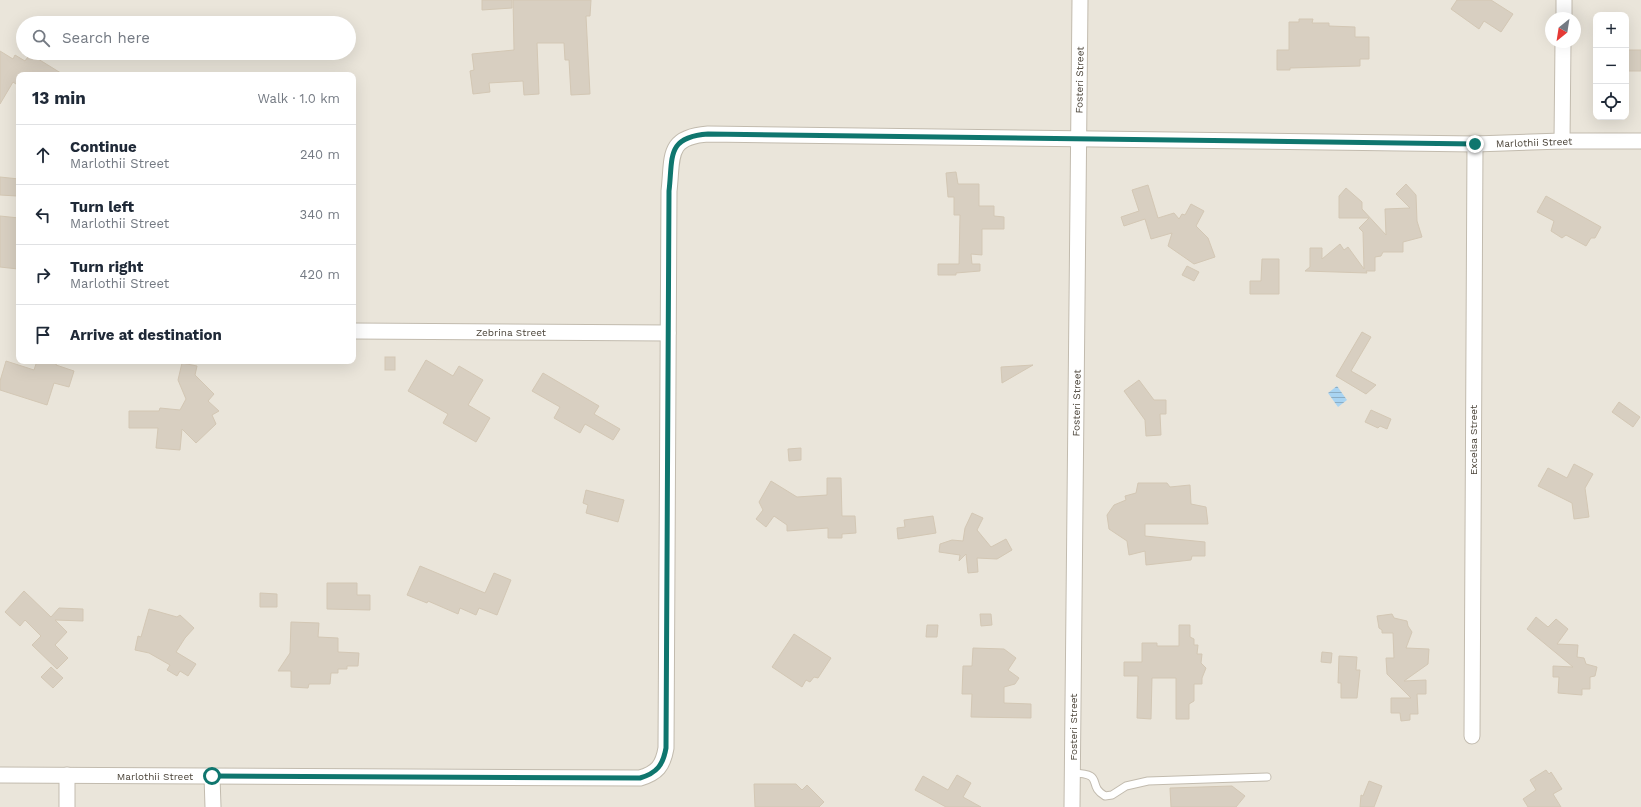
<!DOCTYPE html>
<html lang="en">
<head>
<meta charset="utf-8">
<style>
	:root { --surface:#fff; --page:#f6f6f7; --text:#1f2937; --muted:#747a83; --line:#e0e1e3 }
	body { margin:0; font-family:"Work Sans",sans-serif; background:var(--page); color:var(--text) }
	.controls { position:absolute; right:12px; top:12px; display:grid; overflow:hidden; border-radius:8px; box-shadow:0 4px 16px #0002 }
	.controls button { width:36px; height:36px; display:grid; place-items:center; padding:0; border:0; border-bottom:1px solid var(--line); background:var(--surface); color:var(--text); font:20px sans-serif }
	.compass { position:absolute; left:1545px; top:12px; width:36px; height:36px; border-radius:50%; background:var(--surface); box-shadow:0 4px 16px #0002; rotate:210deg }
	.stop { position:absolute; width:12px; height:12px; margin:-9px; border:3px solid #0f766e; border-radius:50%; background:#fff }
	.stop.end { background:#0f766e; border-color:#fff; box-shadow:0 1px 4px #0008 }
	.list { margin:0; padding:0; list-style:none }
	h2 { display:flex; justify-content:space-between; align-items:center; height:52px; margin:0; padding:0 16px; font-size:17px }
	h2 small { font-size:13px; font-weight:400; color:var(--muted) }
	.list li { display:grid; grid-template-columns:26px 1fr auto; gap:12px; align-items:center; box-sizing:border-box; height:60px; padding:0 16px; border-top:1px solid var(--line) }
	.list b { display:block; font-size:15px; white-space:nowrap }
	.list p { margin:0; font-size:13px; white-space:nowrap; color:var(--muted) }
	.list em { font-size:13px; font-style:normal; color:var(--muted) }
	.icon { flex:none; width:22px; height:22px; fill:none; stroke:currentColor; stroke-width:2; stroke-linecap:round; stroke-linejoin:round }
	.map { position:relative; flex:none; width:1641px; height:807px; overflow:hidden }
	.search { position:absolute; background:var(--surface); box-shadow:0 4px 16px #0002; left:16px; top:16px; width:340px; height:44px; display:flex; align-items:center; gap:10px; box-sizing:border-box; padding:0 14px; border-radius:22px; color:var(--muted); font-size:15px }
	.panel { position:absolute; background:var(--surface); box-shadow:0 4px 16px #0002; left:16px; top:72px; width:340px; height:292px; border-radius:8px }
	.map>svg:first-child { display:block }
</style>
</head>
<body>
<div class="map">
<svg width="1641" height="807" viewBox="0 0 1641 807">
	<defs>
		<pattern id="water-rules" width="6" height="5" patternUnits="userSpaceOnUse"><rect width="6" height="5" fill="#a9d4f2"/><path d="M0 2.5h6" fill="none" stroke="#8caec5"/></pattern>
	</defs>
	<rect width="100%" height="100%" fill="#f6f3ec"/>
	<path fill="#eae5da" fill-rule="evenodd" d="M0,0h1641v807h-1641zM1596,15h30v102h-30zM1551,18h24v24h-24zM23,23h326v30h-326zM19,75h334v286h-334z"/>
	<path fill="url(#water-rules)" d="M1337,386l10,14 -9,7 -10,-14z"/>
	<g fill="#d8cfc1" stroke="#d3c7b4">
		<path d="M482,0h30v8l-30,2z"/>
		<path d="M513,0h78l-1,16h-4l4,78 -19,1 -2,-35h-4l-1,-17h-27l2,51 -15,1 -1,-14 -34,2 1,9 -17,2 -3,-23 4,-1 -2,-16 42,-4z"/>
		<path d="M1457,0h34l22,14 -12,18 -17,-11 -5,8 -28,-20z"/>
		<path d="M1299,19h14l-1,4h17v3l26,1v10h14v22h-9v7l-70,2v2h-13v-20h12v-28h10z"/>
		<rect x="1626" y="50" width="15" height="21"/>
		<path d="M0,51l13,8 2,-4 10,6 5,-7 34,21h-45v11l-6,-4 -13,22z"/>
		<path d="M956,172l2,12h21v22h15v10l10,1v12h-22v26l-11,-1 1,10h8v7l-24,2v2h-18v-11h21l1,-49h-6v-18h-6l-2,-24z"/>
		<path d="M0,177l19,2 -2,17 -17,-1z"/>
		<path d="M1406,184l10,11 1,26 5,16 -19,5v10h-20l-2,4 -6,1v14h-9l1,2 -62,-2 5,-4v-19h12v11l18,-15 4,6 4,-3 16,22 -1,-37 -4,-4 10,-10h-30v-22l7,-8 16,14v7l24,26 -1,-26 25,-1 -14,-14z"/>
		<path d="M1148,185l10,33 16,-5 5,6 3,-5 3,1 6,-11 13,7 -8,15 12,12 7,19 -21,7 -26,-18 4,-13 -21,6 -6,-20 -21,7 -3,-9 18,-6 -7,-21z"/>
		<path d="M1546,196l55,31 -6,11h-4l-5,8 -20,-11 -4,3 -11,-7 3,-10 -17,-9z"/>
		<path d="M0,216l19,2 -1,51 -18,-2z"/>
		<path d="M1262,259h17v35h-29v-13h11z"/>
		<path d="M1187,266l12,6 -5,9 -12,-6z"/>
		<path d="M1362,332l9,5 -20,34 25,14 -10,9 -30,-18z"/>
		<rect x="385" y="357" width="10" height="13"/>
		<path d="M426,360l27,16 6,-10 24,14 -15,25 22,13 -14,24 -33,-19 5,-9 -40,-23z"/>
		<path d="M6,361l28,9 3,-9h20l-1,4 18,6 -5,16 -15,-4 -7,22 -47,-15v-9z"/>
		<path d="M182,363l15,3 -2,9 19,19 -6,7 11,10 -7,4 4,9 -20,19 -14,-14 -2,21 -24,-2 2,-20h-29v-17h30l1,-3 20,2 6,-11 -8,-19z"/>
		<path d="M1033,365l-31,18 -1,-16z"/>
		<path d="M543,373l56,33 -5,8 26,15 -7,11 -28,-16 -5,9 -26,-15 6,-11 -28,-16z"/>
		<path d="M1139,380l15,20h12v14h-6l1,21 -15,1 -1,-16 -21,-29z"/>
		<path d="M1619,402l21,15 -7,10 -21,-15z"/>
		<path d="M1371,410l20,9 -4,10 -7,-3 -2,2 -13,-6z"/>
		<path d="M801,448v12l-12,1 -1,-12z"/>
		<path d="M1574,464l19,10 -8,14 4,29 -15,2 -2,-16 -34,-17 10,-18 19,10z"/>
		<path d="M827,478h14l1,38h13l1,17 -14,1v4h-14v-10l-41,3v-6l-13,-9 -8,11 -10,-8 7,-9 -4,-8 12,-21 26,16 30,-2z"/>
		<path d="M1138,483h29l3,4 20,-2 1,19 15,3 2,17h-63v12l60,6v14h-13l-1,4 -45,5 -1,-14 -16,4 -2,-14 -18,-12 -2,-14 7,-10 12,-5 -1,-4 11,-3z"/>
		<path d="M586,490l38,10 -6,22 -32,-9 2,-8 -5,-2z"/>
		<path d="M972,513l11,5 -6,12 14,17 15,-8 6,11 -15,9 -20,-1 1,14 -10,1 -2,-19 -7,7 1,-6 -21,-3 1,-8 12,-4 11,1 2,-13z"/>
		<path d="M933,516l3,17 -38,6 -1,-11 8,-1 -1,-7z"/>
		<path d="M420,566l65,27 9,-20 17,7 -14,35 -18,-7 -3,7 -16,-7 -2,6 -30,-13 -1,2 -20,-8z"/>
		<path d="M327,583h30v12h13v15l-43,-1z"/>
		<path d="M24,591l27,26 8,-9 24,1v12l-28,-1 12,12 -12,13 13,13 -11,11 -25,-24 9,-9 -16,-16 -5,6 -15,-14z"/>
		<path d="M260,593l17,1v13h-17z"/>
		<path d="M149,609l28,8 3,-2 14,13 -9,10 -9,14 20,12 -8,12 -8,-5 -3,5 -10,-6 3,-5 -21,-12 -14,-3 3,-14 3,1z"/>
		<path d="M980,614h11l1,11 -11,1z"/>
		<path d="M1392,614l2,4 13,3 1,5 4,6 -6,16 23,1 -1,15 -24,17 22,-1v14h-9l1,20h-8v6l-9,1 -1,-8h-9v-15h20l-24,-24 -1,-16h8l-1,-25h-11v-3l-3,-2 -2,-12z"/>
		<path d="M1536,617l12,10 8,-8 12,10 -11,15 21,1 -1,12 7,1 2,6 11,3 -2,9 -5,1v12h-8v6l-24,-2 1,-16h-6v-11l20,1 -46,-38z"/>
		<path d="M291,622l28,1 -1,14 20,1v14l21,1 -1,13h-11v3h-9v4h-7l-1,11h-21l-1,4 -17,-1v-16h-13l12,-18z"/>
		<path d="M927,625h11l-1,12h-11z"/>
		<path d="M1179,625h11v12l4,2v6h4l-1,9h5l-1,9 5,5 -4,10v6h-8v17l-5,3v15h-13v-41h-24l-1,41 -14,-1 1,-42h-14v-14h18v-19h15v3h22z"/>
		<path d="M794,634l37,24 -13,20 -4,-1 -4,5 -4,-2 -4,7 -30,-20z"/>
		<path d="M973,648l31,1 12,9 -8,12 11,8 -4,6 -11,3v16l27,1v14l-60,-1 1,-23h-10l1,-28h9z"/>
		<path d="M1322,652l10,1 -1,10 -10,-1z"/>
		<path d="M1339,656l18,1 -1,13h4l-3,28h-16v-15h-3z"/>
		<path d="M51,667l12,11 -10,10 -12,-11z"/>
		<path d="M1546,770l3,4 2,-2 11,17 -9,5 8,13h-33l-5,-8 13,-9 -6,-10z"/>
		<path d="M957,775l14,8 -8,14 18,10h-35l-31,-17 8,-14 25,14z"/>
		<path d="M1369,781l13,5 -8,21h-14l1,-12 2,1z"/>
		<path d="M754,784h42l6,6 5,-5 17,17 -5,5h-64z"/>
		<path d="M1232,786l13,10 -9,11h-65l-1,-19z"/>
	</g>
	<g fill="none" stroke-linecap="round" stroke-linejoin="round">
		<g stroke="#c2bbae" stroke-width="9">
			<path id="service" d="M1073,773c33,1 13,12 32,23l7,-1 14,-9 22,-5 119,-4"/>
		</g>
		<g stroke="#c2bbae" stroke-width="17">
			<g id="minor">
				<path d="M1564,18v-18"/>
				<path d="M1562,141l1,-99"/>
				<path d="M353,331l315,2"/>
				<path d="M1472,736l3,-592"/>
				<path d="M0,775l640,3c17,-5 23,-12 26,-30l3,-557c4,-34 -3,-54 39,-57l767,10 87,-3h79"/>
				<path d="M212,776l1,31"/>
				<path d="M67,807v-32"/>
				<path d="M1072,807l8,-807"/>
			</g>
		</g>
		<use href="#service" stroke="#fff" stroke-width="7"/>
		<use href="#minor" stroke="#fff" stroke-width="15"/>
	</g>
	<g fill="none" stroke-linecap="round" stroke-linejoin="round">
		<path stroke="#0f766e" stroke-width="5" d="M212,776l428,2c17,-5 23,-13 26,-30l3,-557c4,-34 -3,-54 39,-57l767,10"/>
	</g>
	<g text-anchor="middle" stroke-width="3" stroke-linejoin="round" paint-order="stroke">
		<g font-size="10" fill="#4b4439" stroke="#fff">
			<text transform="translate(1079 80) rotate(-89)" y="4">Fosteri Street</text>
			<text transform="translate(1534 142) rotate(-2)" y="4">Marlothii Street</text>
			<text x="511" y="336">Zebrina Street</text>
			<text transform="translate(1076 403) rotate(-89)" y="4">Fosteri Street</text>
			<text transform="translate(1473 440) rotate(-90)" y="4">Excelsa Street</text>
			<text transform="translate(1073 727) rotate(-90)" y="4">Fosteri Street</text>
			<text x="155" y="780">Marlothii Street</text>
		</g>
	</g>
</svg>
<div class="controls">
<button>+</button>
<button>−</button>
<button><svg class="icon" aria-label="locate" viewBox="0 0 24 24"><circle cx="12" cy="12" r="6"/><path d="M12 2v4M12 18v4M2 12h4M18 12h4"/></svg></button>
</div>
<svg class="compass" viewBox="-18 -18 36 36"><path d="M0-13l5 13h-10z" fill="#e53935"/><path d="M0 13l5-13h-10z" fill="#747a83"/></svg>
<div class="stop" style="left:212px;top:776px"></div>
<div class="stop end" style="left:1475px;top:144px"></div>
<div class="search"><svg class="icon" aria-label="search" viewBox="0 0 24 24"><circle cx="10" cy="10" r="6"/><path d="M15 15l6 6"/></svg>Search here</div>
<section class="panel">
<h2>13 min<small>Walk · 1.0 km</small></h2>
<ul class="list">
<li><svg class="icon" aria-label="ahead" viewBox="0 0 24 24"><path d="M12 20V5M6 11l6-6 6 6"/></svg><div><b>Continue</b><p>Marlothii Street</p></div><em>240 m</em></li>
<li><svg class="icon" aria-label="left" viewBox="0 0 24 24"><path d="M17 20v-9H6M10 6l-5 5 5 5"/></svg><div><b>Turn left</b><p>Marlothii Street</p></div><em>340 m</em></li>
<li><svg class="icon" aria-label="right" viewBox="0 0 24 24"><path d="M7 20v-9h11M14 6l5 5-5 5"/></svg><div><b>Turn right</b><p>Marlothii Street</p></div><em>420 m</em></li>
<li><svg class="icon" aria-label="arrive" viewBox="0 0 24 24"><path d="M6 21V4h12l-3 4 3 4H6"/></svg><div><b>Arrive at destination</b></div></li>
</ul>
</section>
</div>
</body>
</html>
